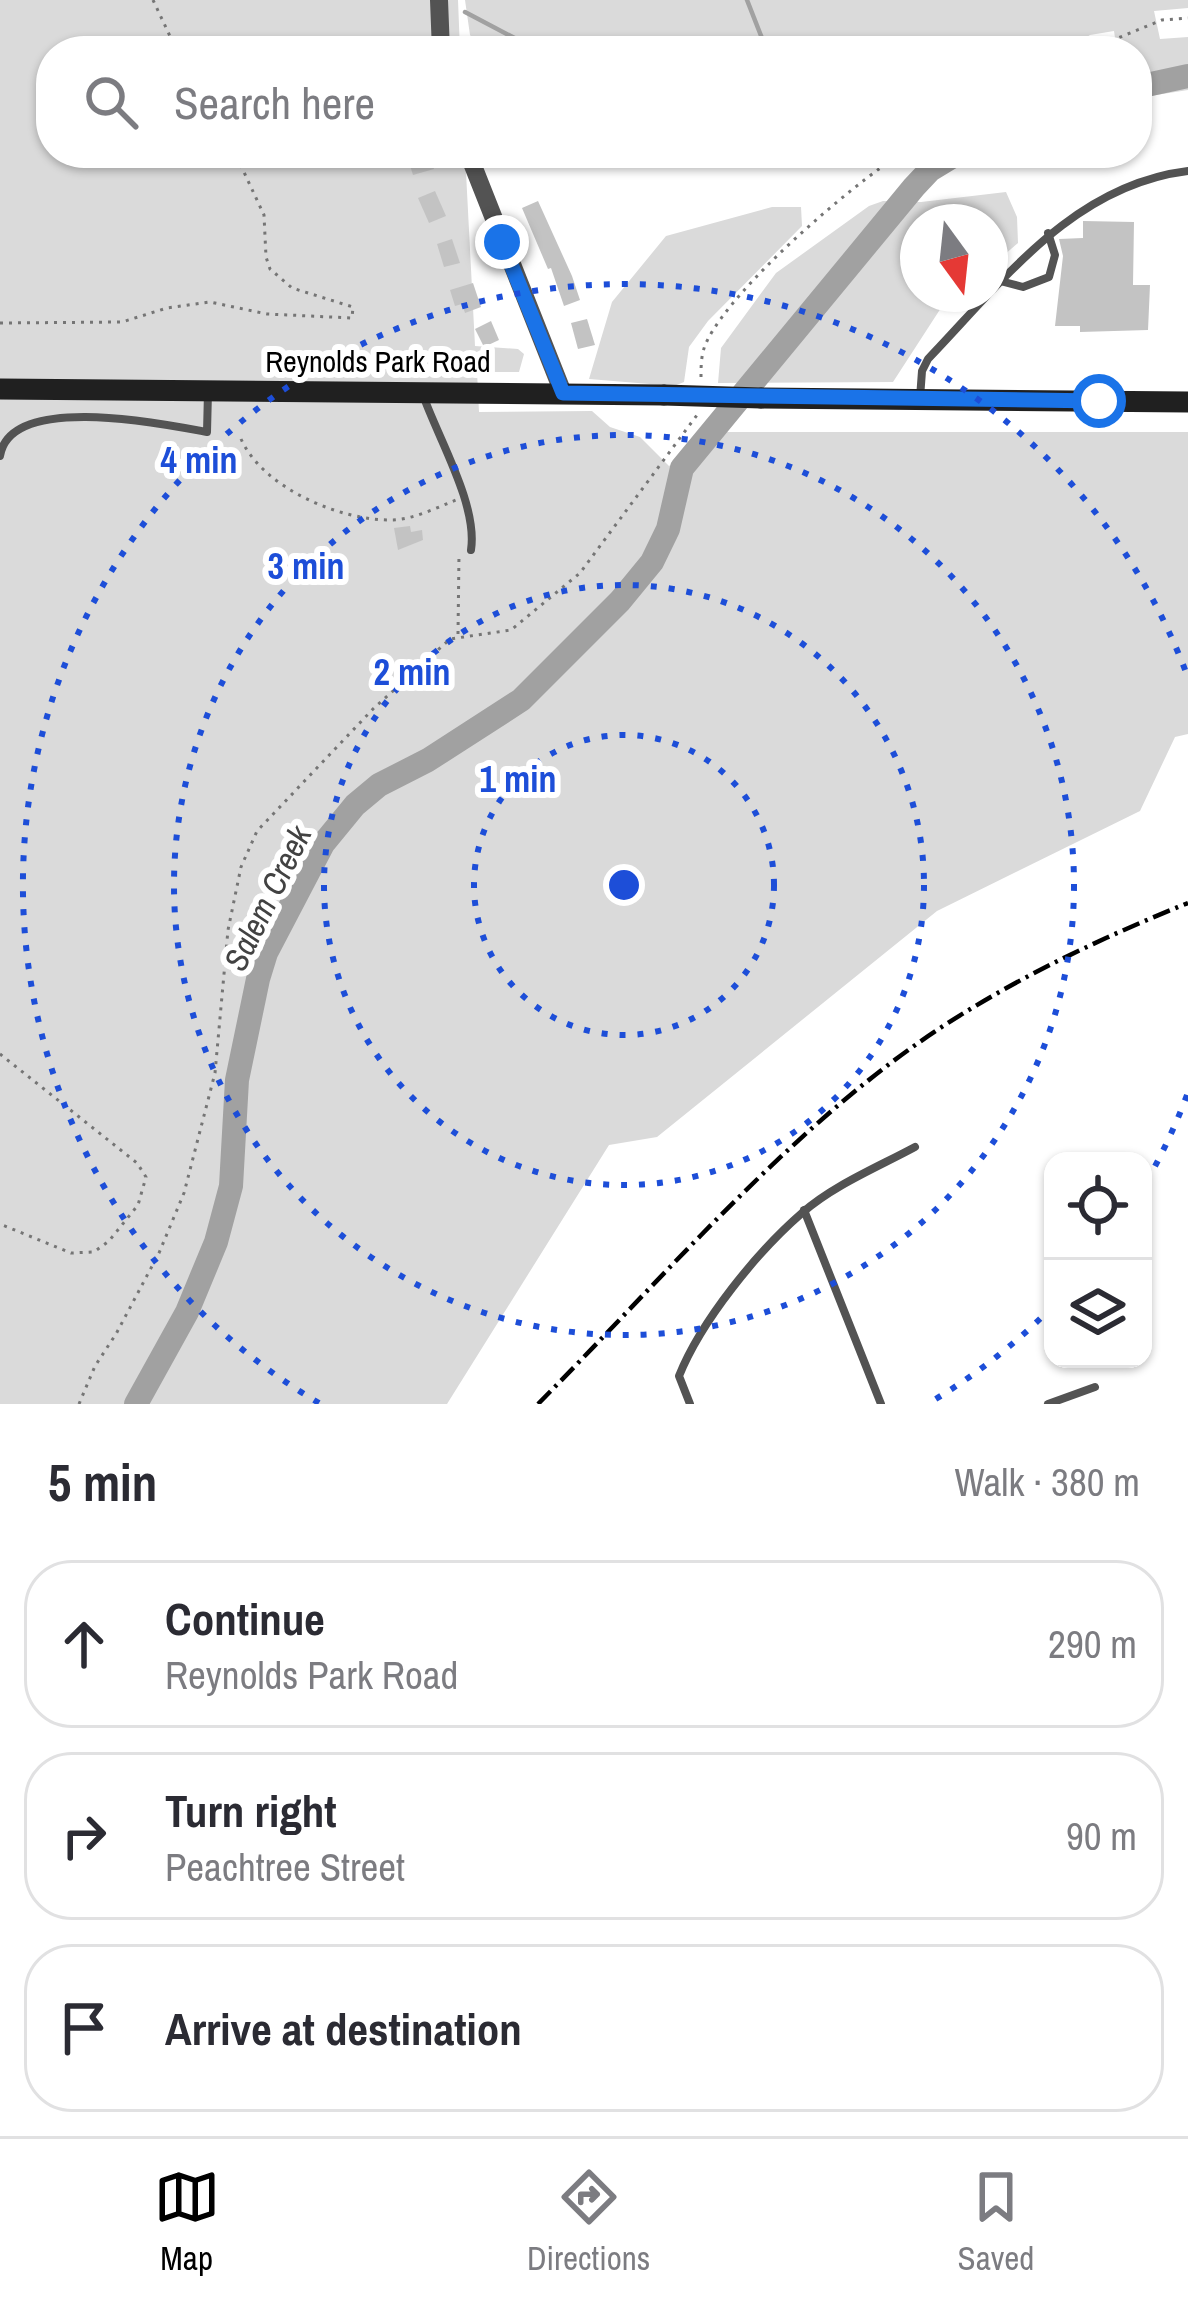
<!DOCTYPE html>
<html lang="en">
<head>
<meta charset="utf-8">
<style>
	:root { --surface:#fff; --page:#f2f2f3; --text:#2b2b33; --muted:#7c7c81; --line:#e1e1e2; --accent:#000 }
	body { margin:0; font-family:"Archivo Narrow",sans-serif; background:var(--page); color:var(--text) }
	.controls { position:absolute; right:36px; bottom:36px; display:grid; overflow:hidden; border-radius:24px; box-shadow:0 3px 9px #0004 }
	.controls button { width:108px; height:108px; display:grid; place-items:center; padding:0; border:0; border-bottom:3px solid var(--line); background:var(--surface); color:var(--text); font:60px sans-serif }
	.compass { position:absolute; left:900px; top:204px; width:108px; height:108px; border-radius:50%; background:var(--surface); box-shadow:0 3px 9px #0004; rotate:165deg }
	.stop { position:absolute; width:36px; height:36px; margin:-27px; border:9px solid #1a73e8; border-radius:50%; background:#fff }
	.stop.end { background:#1a73e8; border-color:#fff; box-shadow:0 3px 12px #0008 }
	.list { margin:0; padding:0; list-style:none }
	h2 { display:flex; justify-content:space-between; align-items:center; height:156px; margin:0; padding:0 48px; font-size:51px }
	h2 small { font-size:39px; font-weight:400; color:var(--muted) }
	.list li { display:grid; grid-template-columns:78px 1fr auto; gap:36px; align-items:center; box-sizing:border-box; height:168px; margin:0 24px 24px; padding:0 24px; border:3px solid var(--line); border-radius:48px }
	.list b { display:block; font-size:45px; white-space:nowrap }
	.list p { margin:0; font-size:39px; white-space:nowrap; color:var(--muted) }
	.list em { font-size:39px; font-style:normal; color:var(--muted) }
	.icon { flex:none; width:66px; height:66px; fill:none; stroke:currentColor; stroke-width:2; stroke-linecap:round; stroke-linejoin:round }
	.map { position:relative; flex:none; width:1188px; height:1404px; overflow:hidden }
	.search { position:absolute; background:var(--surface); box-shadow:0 3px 9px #0004; left:36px; right:36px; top:36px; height:132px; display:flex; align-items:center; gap:30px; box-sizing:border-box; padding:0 42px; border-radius:48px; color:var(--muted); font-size:45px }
	.sheet { height:732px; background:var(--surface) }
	nav { display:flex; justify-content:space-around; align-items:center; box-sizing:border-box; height:168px; border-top:3px solid var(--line); background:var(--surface); font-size:33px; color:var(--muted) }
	nav a { display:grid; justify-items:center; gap:6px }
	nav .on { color:var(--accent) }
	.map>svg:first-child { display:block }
</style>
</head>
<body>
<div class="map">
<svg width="1188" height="1404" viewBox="0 0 1188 1404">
	<rect width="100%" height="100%" fill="#fff"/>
	<g fill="#dadada">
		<path d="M0,0h458l2,51h-409v102h414l10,193 43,3 6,5 -5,18h-42l2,40 113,-1 18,16 30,10 29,29 49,-34h470v302l-13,3 -35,74 -203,100 -280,226 -48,8 -162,259h-447z"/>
		<path d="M465,0h723v8l-34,3 6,28 28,-2v53l-51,8v-47h-20l-3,-20 -24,4 -26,16h-582l-12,-16z"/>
		<path d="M1006,192l11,25 1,26 -28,24v-45h-72v72h32l-57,88 -175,1 3,-35 55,-75 93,-67 14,-5 38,1z"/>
		<path d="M772,207h29l1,19 -94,95 -19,26 -5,35 -10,4 -85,-7 23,-77 54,-66z"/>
	</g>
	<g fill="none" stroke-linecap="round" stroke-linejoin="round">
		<g stroke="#a1a1a1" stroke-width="4.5">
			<path d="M747,0l20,51"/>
			<path d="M465,12l74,39"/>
			<path d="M945,153l7,3"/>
		</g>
		<g stroke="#a1a1a1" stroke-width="24">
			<path d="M1137,87l51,-11"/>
			<path d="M136,1404l51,-92 29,-70 15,-56 6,-106 21,-101 8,-26 57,-109 32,-39 24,-20 49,-25 93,-60 99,-99 32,-39 16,-33 14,-61 232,-281 16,-17 28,-17"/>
		</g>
	</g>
	<g fill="#c3c3c3">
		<path d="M406,153h17l2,6 5,-2 4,12 -21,6z"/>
		<path d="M435,191l11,25 -17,7 -11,-25z"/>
		<path d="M538,201l34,75 8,24 -16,6 -13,-38 -3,1 -26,-61z"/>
		<path d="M1083,221l51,1 -1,63h17l-2,45 -68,2v-6h-25l8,-70 -4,-17 24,-1z"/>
		<path d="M452,239l8,24 -16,4 -7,-23z"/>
		<path d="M473,283l8,24 -16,6 -3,-9 -7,2 -5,-16z"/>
		<path d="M587,319l8,26 -17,4 -7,-26z"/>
		<path d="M491,321l8,19 -15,7 -9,-18z"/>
		<path d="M410,526l1,6 11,-2 1,10 -25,10 -4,-22z"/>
	</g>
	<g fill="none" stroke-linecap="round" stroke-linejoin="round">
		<g stroke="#757575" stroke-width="3" stroke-dasharray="3 6" stroke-linecap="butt">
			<path d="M153,0l24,51"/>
			<path d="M1086,51l76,-31 26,-2"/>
			<path d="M870,153l12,12"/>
			<path d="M0,323l122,-1 45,-14 43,-6 57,12 85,4 1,-11 -61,-19 -22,-19 -4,-12 -2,-42 -29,-62"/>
			<path d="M701,377c0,-12 0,-24 6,-36 27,-55 142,-154 195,-188"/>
			<path d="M241,439c22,49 99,82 152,81 21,-1 43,-12 63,-20"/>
			<path d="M458,634l1,-80"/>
			<path d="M0,1054l137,109 9,14 -8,28 -29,36 -15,11 -23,1 -71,-29"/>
			<path d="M79,1404l16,-38 21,-32 43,-81 25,-60 31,-120 13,-143 13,-63 16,-36 116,-122 77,-70 61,-9 69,-57 120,-162"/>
		</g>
		<g stroke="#535353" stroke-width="8">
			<path d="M1004,282l19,5 26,-10 6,-22 -7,-22"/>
			<path d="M423,395c15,43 55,110 48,155"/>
			<path d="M920,398l2,-27 6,-12c75,-78 145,-174 260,-188"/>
			<path d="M0,456c10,-64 164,-32 207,-24l1,-40"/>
			<path d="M804,1210l77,194"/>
			<path d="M690,1404l-11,-28c22,-55 78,-124 123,-163 32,-28 76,-46 113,-66"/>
			<path d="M1048,1404l47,-17"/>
		</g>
		<g stroke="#535353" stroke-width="18">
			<path d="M439,0l2,51"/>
			<path d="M468,153l95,240"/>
		</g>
		<g stroke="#202020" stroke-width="21">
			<path d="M0,389l664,6"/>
			<path d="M761,398l427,4"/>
		</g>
		<path stroke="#000" stroke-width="4.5" stroke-dasharray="18 6 3 6" stroke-linecap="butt" d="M538,1404c112,-113 227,-246 354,-342 90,-68 192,-117 296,-159"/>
		<path stroke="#202020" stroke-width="21" d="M664,395l97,3"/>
	</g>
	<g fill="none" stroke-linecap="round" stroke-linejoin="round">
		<path stroke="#1a73e8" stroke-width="15" d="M502,242l61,151 536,8"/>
	</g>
	<g fill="none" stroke="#1d4ed8" stroke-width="6" stroke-dasharray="6 12">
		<circle cx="624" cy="885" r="150"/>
		<circle cx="624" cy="885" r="300"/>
		<circle cx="624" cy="885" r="450"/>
		<path d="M1187 1095A601 601 0 0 1 1144 1186M1053 1306A601 601 0 0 1 929 1403M319 1403A601 601 0 1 1 1187 675"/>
	</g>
	<g text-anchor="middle" stroke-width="12" stroke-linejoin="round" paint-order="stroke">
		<g font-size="30" fill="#000" stroke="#fff">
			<text x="378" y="372">Reynolds Park Road</text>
		</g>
		<g font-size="33" font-style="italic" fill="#424242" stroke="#fff">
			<text transform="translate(267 898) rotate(-64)" y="12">Salem Creek</text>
		</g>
	</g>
	<circle cx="624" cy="885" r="18" fill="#1d4ed8" stroke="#fff" stroke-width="6"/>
	<g font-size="36" text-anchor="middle" font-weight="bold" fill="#1d4ed8" stroke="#fff" stroke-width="12" stroke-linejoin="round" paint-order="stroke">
		<text x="199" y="473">4 min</text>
		<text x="306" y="579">3 min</text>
		<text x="412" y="685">2 min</text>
		<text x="518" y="792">1 min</text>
	</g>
</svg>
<div class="controls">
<button><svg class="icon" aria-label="locate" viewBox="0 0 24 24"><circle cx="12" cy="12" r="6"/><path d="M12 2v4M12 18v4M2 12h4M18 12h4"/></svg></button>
<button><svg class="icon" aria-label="layers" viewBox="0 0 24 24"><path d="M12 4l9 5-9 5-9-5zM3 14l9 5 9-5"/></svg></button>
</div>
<svg class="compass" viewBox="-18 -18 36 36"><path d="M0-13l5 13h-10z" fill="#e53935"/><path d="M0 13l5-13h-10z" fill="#7c7c81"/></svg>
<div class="stop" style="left:1099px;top:401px"></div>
<div class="stop end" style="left:502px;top:242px"></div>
<div class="search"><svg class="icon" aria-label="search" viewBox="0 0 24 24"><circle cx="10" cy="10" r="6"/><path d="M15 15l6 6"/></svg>Search here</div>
</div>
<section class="sheet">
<h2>5 min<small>Walk · 380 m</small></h2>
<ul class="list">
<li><svg class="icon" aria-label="ahead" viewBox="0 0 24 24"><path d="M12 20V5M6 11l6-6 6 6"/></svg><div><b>Continue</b><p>Reynolds Park Road</p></div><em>290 m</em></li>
<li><svg class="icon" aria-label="right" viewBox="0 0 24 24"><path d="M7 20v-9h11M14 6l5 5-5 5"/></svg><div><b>Turn right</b><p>Peachtree Street</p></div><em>90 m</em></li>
<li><svg class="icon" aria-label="arrive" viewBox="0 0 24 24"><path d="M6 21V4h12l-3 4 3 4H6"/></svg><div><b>Arrive at destination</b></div></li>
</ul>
</section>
<nav>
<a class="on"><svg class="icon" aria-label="map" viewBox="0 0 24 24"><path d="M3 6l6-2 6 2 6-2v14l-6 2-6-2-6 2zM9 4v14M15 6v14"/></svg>Map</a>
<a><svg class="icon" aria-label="directions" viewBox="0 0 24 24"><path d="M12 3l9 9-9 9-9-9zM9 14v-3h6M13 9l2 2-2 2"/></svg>Directions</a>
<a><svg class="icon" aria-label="saved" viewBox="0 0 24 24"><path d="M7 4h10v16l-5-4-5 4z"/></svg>Saved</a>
</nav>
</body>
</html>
